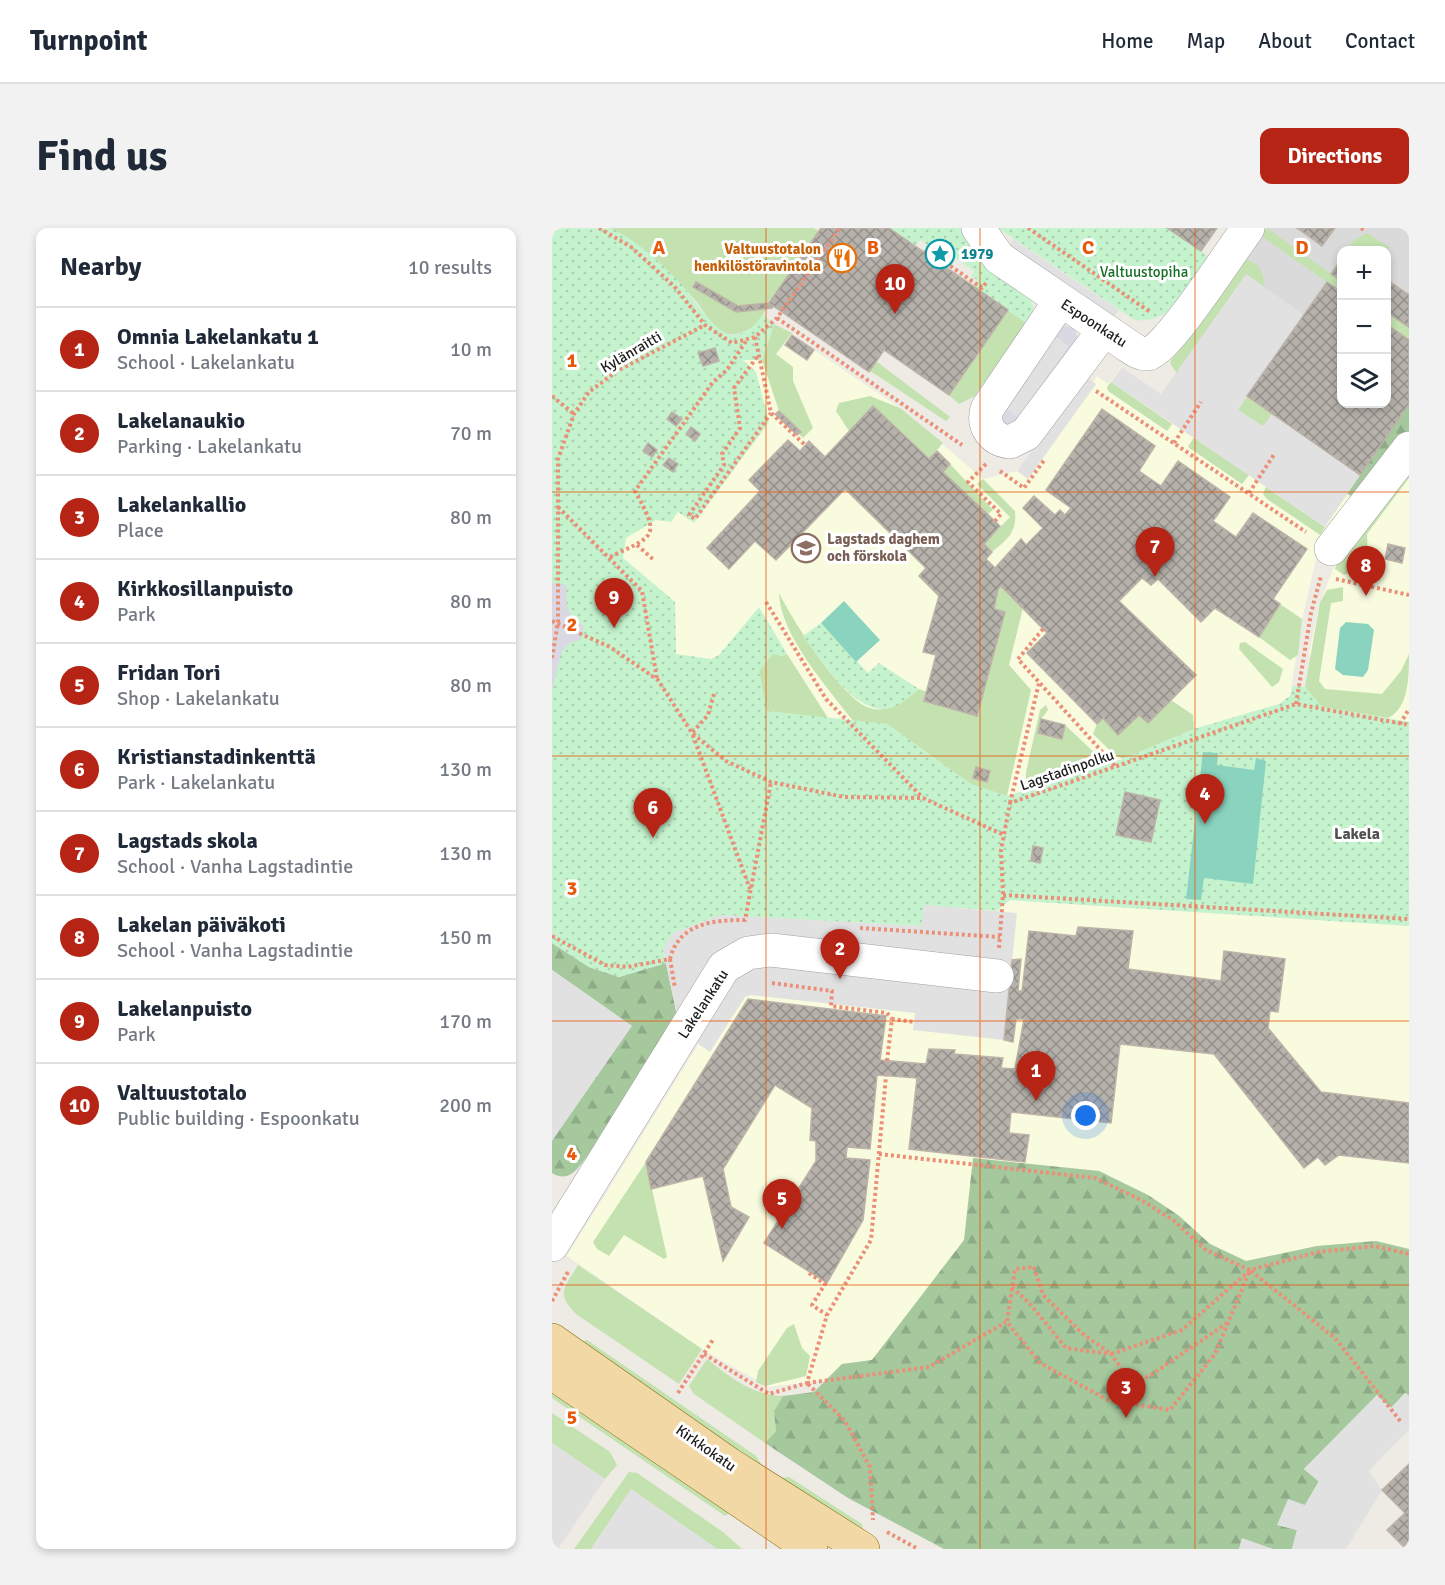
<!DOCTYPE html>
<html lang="en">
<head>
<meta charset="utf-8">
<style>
	:root { --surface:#fff; --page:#f2f2f3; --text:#1f2937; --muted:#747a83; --line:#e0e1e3; --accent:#b52415 }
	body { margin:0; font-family:Signika,sans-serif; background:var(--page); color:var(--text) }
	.controls { position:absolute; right:18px; top:18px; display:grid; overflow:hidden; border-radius:12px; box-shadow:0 3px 9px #0003 }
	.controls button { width:54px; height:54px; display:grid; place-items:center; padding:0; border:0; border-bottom:2px solid var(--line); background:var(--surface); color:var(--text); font:30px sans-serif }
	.you { position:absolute; left:534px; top:888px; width:21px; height:21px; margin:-15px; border:4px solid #fff; border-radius:50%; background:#1a73e8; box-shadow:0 0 0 9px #1a73e833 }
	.badge { display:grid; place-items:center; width:39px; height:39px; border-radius:50%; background:var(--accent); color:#fff; font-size:20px; font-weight:700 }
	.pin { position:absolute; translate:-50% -50px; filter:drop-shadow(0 2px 3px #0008) }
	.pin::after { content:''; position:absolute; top:32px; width:21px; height:18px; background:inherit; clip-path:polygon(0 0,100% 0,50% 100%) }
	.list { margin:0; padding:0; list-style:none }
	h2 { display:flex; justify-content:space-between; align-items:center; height:78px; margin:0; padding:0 24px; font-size:26px }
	h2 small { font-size:20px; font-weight:400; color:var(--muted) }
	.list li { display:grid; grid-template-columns:39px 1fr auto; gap:18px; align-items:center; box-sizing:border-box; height:84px; padding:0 24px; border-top:2px solid var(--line) }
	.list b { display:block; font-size:22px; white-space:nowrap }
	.list p { margin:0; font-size:20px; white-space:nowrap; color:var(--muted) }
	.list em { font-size:20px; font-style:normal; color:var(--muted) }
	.icon { flex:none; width:33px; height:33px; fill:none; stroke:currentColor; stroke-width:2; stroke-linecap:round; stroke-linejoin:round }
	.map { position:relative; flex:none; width:857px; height:1321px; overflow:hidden; border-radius:12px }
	header { display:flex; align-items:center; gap:36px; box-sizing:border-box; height:84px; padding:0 30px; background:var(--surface); border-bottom:2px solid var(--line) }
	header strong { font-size:28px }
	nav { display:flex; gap:33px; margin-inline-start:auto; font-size:21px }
	.intro { display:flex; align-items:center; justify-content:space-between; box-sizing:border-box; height:144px; padding:0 36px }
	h1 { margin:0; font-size:42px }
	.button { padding:15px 27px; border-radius:12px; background:var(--accent); color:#fff; font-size:21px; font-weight:700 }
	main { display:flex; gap:36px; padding:0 36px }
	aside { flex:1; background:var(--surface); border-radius:12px; box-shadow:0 3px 9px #0003 }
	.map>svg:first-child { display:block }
</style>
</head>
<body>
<header>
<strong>Turnpoint</strong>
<nav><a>Home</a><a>Map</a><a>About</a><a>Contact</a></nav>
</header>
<div class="intro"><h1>Find us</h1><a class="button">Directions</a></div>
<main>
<aside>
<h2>Nearby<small>10 results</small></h2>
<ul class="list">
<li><span class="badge">1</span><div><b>Omnia Lakelankatu 1</b><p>School · Lakelankatu</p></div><em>10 m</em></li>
<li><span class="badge">2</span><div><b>Lakelanaukio</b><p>Parking · Lakelankatu</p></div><em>70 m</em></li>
<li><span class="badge">3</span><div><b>Lakelankallio</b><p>Place</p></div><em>80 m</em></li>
<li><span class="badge">4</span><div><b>Kirkkosillanpuisto</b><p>Park</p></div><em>80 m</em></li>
<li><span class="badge">5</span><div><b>Fridan Tori</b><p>Shop · Lakelankatu</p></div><em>80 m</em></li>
<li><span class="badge">6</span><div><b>Kristianstadinkenttä</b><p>Park · Lakelankatu</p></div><em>130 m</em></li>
<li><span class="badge">7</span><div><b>Lagstads skola</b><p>School · Vanha Lagstadintie</p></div><em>130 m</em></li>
<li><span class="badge">8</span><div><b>Lakelan päiväkoti</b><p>School · Vanha Lagstadintie</p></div><em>150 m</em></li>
<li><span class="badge">9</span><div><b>Lakelanpuisto</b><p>Park</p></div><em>170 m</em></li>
<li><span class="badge">10</span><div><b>Valtuustotalo</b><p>Public building · Espoonkatu</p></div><em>200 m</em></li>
</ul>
</aside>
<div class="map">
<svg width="857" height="1321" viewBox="0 0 857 1321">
	<defs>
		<pattern id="forest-firs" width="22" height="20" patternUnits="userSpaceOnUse" patternTransform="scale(1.5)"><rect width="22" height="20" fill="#a6c89d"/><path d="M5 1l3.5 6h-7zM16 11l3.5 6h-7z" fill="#8eab87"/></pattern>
		<pattern id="park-dots" width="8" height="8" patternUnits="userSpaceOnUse" patternTransform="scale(1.5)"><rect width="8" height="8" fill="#c5f3cd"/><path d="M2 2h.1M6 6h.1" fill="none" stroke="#a9d0b0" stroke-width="1.8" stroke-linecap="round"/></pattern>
		<pattern id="building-cross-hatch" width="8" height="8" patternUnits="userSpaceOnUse" patternTransform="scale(1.5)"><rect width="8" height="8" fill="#b6b1aa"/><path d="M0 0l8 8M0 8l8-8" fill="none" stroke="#938f8a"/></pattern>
	</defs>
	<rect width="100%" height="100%" fill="#edebe4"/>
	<path fill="#dbdada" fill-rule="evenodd" d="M714,0h143v213l-162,-45 5,-7 -62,-52zM790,22h44v154h-44z"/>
	<g fill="#f9fbdf">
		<path d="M222,96l18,9 22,17 86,58 83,71 34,-8 68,-95 8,6 4,-6 11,8 14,-17 39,27 33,-45 58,40 -5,7 123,85 -53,74 -15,64 -12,77 -11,8 -85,25 -71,30 -116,37 -35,-11 -85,-61 -145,-16 -66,-54 -1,-52 -52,-44 -33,-109 133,-90 39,1z"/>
		<path d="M857,235v259l-87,-15 -13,-54 11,-51 21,-52z"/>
		<path d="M458,672l399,26v323l-33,-8 -59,5 -71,15 -36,-17 -32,-29 -30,-20 -49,-24 -126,-13 -8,82 -93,120 -30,4 -16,16 -57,7 -64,-36 -138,-95 131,-211 -22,-16 -13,-80z"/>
	</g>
	<g fill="#c3e2af">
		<path d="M58,0h203l6,3 -64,95c-8,4 -17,10 -26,8 -14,-2 -25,-23 -33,-33 -25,-28 -53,-53 -86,-73z"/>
		<path d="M715,0l74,53v11l-80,-56z"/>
		<path d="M815,5l22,14 -2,8 -1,-5h-39l7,-10z"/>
		<path d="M691,32c17,0 20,13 22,27l-19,-13 -69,100 -7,-11 1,-3z"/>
		<path d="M456,82l18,13 -51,73 -16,8 -10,-9z"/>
		<path d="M834,84l23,15v13l-22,-16z"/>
		<path d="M222,96l18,9 -16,21 17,13v14l20,47 -10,10 -4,-4 2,-3 -22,-20 -17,-51z"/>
		<path d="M296,112l102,77 -4,4 -106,-70z"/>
		<path d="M559,154l61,42 -5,7 -59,-40 -1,-4z"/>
		<path d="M318,168l30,12 43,35 -14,16 -56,-53 -24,25 -13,-20 3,-8z"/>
		<path d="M695,168l26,17 -10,14 -25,-17z"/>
		<path d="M651,194l-6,18 52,35 -7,9 -54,-37z"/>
		<path d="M857,235v15l-42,56 1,23 -9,11 -15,7 -9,-6 6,-19z"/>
		<path d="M398,236l43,46 -5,4 -45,-42z"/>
		<path d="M431,251l32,32c2,21 -7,28 -23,41l-8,-8 26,-27 -33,-33z"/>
		<path d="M714,259l59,40 -5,8 -53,-36 -4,-5z"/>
		<path d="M449,358l22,22 -14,57 22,25 -24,106 -35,-11 -85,-61 -34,-3c-25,-33 -73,-86 -74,-128 13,26 63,107 91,115 19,6 34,-7 49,-19l8,3 -3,9 53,14 28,-102 -11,-4 4,-20z"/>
		<path d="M791,359v14l-12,2 -12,78 6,8 57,5 19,-23 8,-17c0,23 0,54 -21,64l-66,-11 -17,-20 15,-85 7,-12z"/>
		<path d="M728,376l22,15 -4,36 -8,5 -31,-23z"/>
		<path d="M693,414l38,27 -4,13 -7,5 -33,-38 1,-6z"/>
		<path d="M221,425l9,3 5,-2 41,64 -62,-7 -7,-40z"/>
		<path d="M619,472l22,15 1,14 -71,30 -7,-3 -23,-22 4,-10 6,-6 15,17 21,-20 9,8z"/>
		<path d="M494,477l2,5 -7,9 -3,14 24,6 3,-14 34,32v7l-5,5 -62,21 -6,-4v-14l14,-62z"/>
		<path d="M94,934l21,95 -3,2 -40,-24 -15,21 -12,-7 -4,-7z"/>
		<path d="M26,1037l124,84 -23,35 -103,-70c-21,-21 -11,-27 2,-49z"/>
		<path d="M242,1096l8,24 8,8 -4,20 -41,10 -9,-4 2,-11 29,-43z"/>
		<path d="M35,1112l169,116 5,8 -4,4 -177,-126z"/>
		<path d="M155,1131c23,18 46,37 76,37l-9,15 2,20 -11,12 -71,-49 -5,-8z"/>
		<path d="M0,1161l181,122 -8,5 -173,-118z"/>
		<path d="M0,1185l58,39 7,13 -12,14 -53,-36z"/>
		<path d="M77,1244l8,1 86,59 19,17h-25l-86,-60 -40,60h-17z"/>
		<path d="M237,1249l73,47 1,9 -86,-55z"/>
	</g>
	<g fill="url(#forest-firs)">
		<path d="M857,176v37l-58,55 -4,-2z"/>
		<path d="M0,715l37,24 30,10 47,-14 13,62 -55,86 -47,58c-8,8 -15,10 -25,4v-105l80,-42 -80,-56z"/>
		<path d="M421,930l126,13 49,24 30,20 32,29 36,17 71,-15 59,-5 33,8v147l-4,-3 -14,15 -14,-13 -73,74 15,12 -14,24 -27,20 19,5 -5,19h-19l-31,-10 -3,10h-295l-96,-51 -83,-55 11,-12 -2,-20 9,-15 31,-4 28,-28 30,-4 92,-120z"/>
	</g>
	<g fill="url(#park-dots)">
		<path d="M0,0c15,0 47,0 60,1 21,8 52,37 68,54 10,11 36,50 50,52 16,1 26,-10 33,-21l11,10 -12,36h-19l13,12 13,50 -75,101 -16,-11 -7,10 -15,-2 -30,18 -3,20 52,44 1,52 35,5 8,-4 40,-48 28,47 -5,2 -9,-2 -14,17 8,40 120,13 84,60 36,12 116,-37 71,-30 85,-25 11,-8 3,-10 12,1 17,20 87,15v204l-399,-26 -13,11 -73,-6 -2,21 -202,-11 -47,18 -10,16 3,14 -47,14 -30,-10 -37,-24z"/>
		<path d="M337,0h105l-15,22 8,19 43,29 4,12 -8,13 -52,-36 3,-7 -6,-4 3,-5 -31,-22 -4,4 -19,-13 -5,6z"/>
		<path d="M446,0h169l42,29c-20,29 -34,67 -74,63z"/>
		<path d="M269,395l47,50 11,-10 40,26c-11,9 -22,20 -36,20 -31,1 -62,-50 -80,-73z"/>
	</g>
	<g fill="#8ad4bf">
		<path d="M292,373l36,39 -24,22 -35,-39z"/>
		<path d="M794,394l22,2 6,6 -6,40 -5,7 -20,-2 -8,-6 5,-41z"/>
		<path d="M651,524l15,1 -1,12 37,5 2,-12 10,3 -13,123 -49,-6 -3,22 -15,-1z"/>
	</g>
	<g fill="#e1e1e1">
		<path d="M461,11l106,71 -6,8 -105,-71z"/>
		<path d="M694,46l58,41 -66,95 25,16 10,-13 87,62 -35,52 -214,-145 11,-15 39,27z"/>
		<path d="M501,106l15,11 -50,73 -15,-11z"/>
		<path d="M533,148l11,8 -68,95 -11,-8z"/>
		<path d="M372,677l93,8 -13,127 -91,-10 2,-17 -164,-18 -6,2 -35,55 -34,-23 3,-4 -16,-76 10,-16 47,-18 201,11z"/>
		<path d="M0,742l80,56 -80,115z"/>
		<path d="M854,1165l3,3v33l-40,42 13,19 -36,59h-54l5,-19 -20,-5 11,-26 17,6 14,-23 -15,-13 73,-74 14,13z"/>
		<path d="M0,1215l53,36 -47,70h-6z"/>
		<path d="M79,1261l86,60h-126z"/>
		<path d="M690,1310l31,11h-34z"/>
	</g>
	<g fill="#dad9e3">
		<path d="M511,97l12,4 4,13 -58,84 -17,3 -5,-18 4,-4 15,10 50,-71 -15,-12z"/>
		<path d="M0,355l14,2 1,20 4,10 13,12 -4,13 -9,2 -9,9 -10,39z"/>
	</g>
	<g fill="url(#building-cross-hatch)" stroke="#bdb3a8" stroke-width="1.5">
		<path d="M269,0h68l119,82 -59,85 -65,-45 -15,22 -100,-69z"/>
		<path d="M615,0h50l-16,23z"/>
		<path d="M745,0h38l-13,18z"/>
		<path d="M790,30v23l-11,-7z"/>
		<path d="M834,51l23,16v32l-23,-15z"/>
		<path d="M144,54l42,24 31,-3 4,3 -1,2 -36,4 -43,-25z"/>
		<path d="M775,54l15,10v112h44v-80l23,16v64l-49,71 -113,-79z"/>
		<path d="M240,107l22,15 -7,10 -22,-15z"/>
		<path d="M163,120l4,13 -16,5 -5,-13z"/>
		<path d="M321,178l56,53 8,-8 13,13 -7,8 57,54 -16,18 8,8 -6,7 9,9 26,-29 5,6 17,-17 -20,-20 11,-12 21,19 5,-5 5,5 6,-7 -25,-18 56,-81 53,37 -16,25 22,15 17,-25 52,36 -17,24 23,16 17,-24 54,36 -34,50 7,5 -21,33 -44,-29 -14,14 -43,-43 -7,6 -9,-7 -23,23 77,74 -48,48 -9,-8 -21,20 -15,-17 -6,6 -70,-71 20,-20 -46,-47 -3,3 -4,20 11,3 -28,104 -53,-15 12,-46 -13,-3 16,-56 -20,-20 7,-8 -81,-79 -69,71 -21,-19 -26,28 -22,-21 53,-57 -11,-11 39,-40 12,11 9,-10 16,16z"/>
		<path d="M227,183l22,21 -4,3 -22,-21z"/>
		<path d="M120,184l10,7 -6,7 -9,-7z"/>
		<path d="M139,199l9,7 -5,7 -9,-7z"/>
		<path d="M96,215l9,7 -5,7 -9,-6z"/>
		<path d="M117,230l9,6 -5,8 -10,-7z"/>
		<path d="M836,316l17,4 -3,15 -17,-4z"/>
		<path d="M489,491l24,6 -3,14 -24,-6z"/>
		<path d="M424,539l14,4 -3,11 -14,-4z"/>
		<path d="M573,564l35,8 -9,42 -35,-7z"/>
		<path d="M481,618l10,2 -3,15 -9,-2z"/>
		<path d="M526,699l55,4 -5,38 93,12 3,-30 61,8 -7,53 -8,-1 -2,17 53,64 88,11v60l-70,-8 -14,10 -7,-8 -14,11 -90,-114 -94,-10 -9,79 -100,-11 -2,21 20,2 -4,27 -116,-13 8,-71 -40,-3 -7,74 -23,-2 -1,11 24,2 -7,60 -36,63 -63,-40 52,-82v-20l-6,-1 2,-32 -37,-23 -52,84 8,38 18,10 -26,44 -20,-85 -52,13 -5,-27 102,-163 138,17 -6,44 46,4 3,-15 26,1 -1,4 49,4 -2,10 14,1 9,-50h-8l-3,23 -9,-2 8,-80 9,-1 -3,32h4l7,-60 47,5z"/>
		<path d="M857,1236v85h-3l-19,-19 18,-17 -23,-23z"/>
	</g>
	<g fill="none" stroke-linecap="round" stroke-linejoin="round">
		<g stroke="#a1a1a1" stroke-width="34">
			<g id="minor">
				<path d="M426,0l21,30 128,87c6,4 13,10 21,9 19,-3 85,-106 100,-126"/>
				<path d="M508,73l-73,108c-5,17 5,31 23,33l16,-8 78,-104"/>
				<path d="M779,321l78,-101"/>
				<path d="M0,1017l172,-278 24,-14 23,-3 226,26"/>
			</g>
		</g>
		<g stroke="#876b10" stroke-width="34">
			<g id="major">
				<path d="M0,1112l177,124 134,85"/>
				<path d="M0,1145l259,176"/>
			</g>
		</g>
		<g stroke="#eb8f78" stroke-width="4" stroke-dasharray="3 3" stroke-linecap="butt">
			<path d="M47,0l32,19 43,39 31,39 27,18 23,-6 22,-19 63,-90"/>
			<path d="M476,0l122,84"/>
			<path d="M809,0l3,2"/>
			<path d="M373,25l4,-6"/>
			<path d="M384,33l3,-3 43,30 4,-5"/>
			<path d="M225,90l185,127"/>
			<path d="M203,109l16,76 34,32"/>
			<path d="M205,129l-23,31 6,40 -18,26 2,11 -35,50 6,4 76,-106"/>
			<path d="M544,163l210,141"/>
			<path d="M0,168l22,18"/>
			<path d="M622,215l27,-41"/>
			<path d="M434,236l-18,18 33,32 -6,7"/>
			<path d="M448,243l24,17 21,-29"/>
			<path d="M697,265l26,-40"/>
			<path d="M6,279l84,84 15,88"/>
			<path d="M85,317l17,15"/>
			<path d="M58,329c45,-22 51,-19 25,-66l78,-109 14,-12 19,-29"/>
			<path d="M784,351l73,16"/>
			<path d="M214,374l60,97 96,98"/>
			<path d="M0,393l58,26 48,33 34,53 34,28 45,21 73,15 79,1 81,37 6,-32 286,-99 113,21"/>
			<path d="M491,401l-25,30 97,107"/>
			<path d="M0,430l6,-36v-163l16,-45 15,-22 28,-21 88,-46"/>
			<path d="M162,466l-6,21 -16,18 58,156"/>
			<path d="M744,476l15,-91 10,-37"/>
			<path d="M848,496l9,-15"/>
			<path d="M458,575l29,-120"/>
			<path d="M451,667l406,24"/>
			<path d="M308,700l140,9"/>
			<path d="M0,708l53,29 22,2 43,-8c9,-36 43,-39 75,-39l26,-138"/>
			<path d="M447,720l4,-53 -2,-45 3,-15"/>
			<path d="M118,731l5,29"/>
			<path d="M220,755l60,8 -1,15 56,7 5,6"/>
			<path d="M335,833l5,-42 22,3"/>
			<path d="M327,926l216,24 46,22 32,20 33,30 44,20 68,-18 57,-6 34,8"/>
			<path d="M482,1039l9,28 40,39 28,20 71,-24 68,-60 -35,84 -45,56 -62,-10 -68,-37 -33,-41 8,-53z"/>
			<path d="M699,1043l84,67 66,84"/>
			<path d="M257,1045l16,11 -13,21 15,10"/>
			<path d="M460,1059l19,18 35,43 45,6 18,25 19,-2 82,-56"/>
			<path d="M0,1073l17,-31"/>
			<path d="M152,1126l65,40 38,-11 20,-68 44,-75 15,-164"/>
			<path d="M255,1155l122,-16 77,-45"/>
			<path d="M256,1156l37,37 25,46 3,53"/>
			<path d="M126,1165l36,-55"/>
			<path d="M335,1304l31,17"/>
		</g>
		<use href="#minor" stroke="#fff" stroke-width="33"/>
		<use href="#major" stroke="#f2d8a5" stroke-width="33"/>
	</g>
	<path fill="none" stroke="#e8590c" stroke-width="1.5" stroke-opacity="0.55" d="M214,0v1321M428,0v1321M643,0v1321M0,264h857M0,528h857M0,793h857M0,1057h857"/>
	<defs>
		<g id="sight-ring" transform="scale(1.5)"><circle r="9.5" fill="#fff" stroke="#0f9aa8" stroke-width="1.5"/><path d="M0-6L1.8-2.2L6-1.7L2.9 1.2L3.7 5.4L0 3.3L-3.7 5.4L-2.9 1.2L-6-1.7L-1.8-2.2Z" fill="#0f9aa8"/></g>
		<g id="restaurant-ring" transform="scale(1.5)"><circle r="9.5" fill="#fff" stroke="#e8710a" stroke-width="1.5"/><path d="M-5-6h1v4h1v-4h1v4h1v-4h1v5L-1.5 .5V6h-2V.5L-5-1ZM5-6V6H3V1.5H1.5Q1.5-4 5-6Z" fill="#e8710a"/></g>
		<g id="school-ring" transform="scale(1.5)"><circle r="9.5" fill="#fff" stroke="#8d6e63" stroke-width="1.5"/><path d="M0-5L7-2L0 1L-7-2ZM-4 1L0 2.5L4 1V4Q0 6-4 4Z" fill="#8d6e63"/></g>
	</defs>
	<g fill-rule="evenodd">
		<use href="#sight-ring" x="388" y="26"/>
		<use href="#restaurant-ring" x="290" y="30"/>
		<use href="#school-ring" x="254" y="320"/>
	</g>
	<g text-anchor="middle" stroke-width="6" stroke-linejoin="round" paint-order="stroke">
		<g font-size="15" font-weight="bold" fill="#c56008" stroke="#fff" text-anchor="end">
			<text x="269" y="26">Valtuustotalon<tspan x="269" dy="17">henkilöstöravintola</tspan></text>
		</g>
		<g font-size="15" font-weight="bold" fill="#0d838f" stroke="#fff" text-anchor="start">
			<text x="409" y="31">1979</text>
		</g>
		<g font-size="15" fill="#177027" stroke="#fff">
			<text x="592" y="49">Valtuustopiha</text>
		</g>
		<g font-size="15" fill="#1d1d1d" stroke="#fff">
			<text transform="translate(542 95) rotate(33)" y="5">Espoonkatu</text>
			<text transform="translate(79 124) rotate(-30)" y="5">Kylänraitti</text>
			<text transform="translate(515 542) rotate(-19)" y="5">Lagstadinpolku</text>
			<text transform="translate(151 776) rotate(-57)" y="5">Lakelankatu</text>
			<text transform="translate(154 1220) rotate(35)" y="5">Kirkkokatu</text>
		</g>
		<g font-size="15" font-weight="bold" fill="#785e54" stroke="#fff" text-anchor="start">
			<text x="275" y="316">Lagstads daghem<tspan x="275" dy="17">och förskola</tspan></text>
		</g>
		<g font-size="16" font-weight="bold" fill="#505050" stroke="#fff">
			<text x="805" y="611">Lakela</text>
		</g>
	</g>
	<g font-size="20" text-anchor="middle" font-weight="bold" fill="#e8590c" stroke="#fff" stroke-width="6" stroke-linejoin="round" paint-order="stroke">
		<text x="107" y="26">A</text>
		<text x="321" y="26">B</text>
		<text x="536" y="26">C</text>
		<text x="750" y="26">D</text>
		<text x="20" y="139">1</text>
		<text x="20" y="403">2</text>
		<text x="20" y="667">3</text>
		<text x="20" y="932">4</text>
		<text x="20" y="1196">5</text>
	</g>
</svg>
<div class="controls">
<button>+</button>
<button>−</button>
<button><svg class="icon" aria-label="layers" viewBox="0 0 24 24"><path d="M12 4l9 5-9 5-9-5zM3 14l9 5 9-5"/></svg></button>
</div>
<div class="you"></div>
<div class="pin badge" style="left:484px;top:873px">1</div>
<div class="pin badge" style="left:288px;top:751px">2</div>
<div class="pin badge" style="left:574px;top:1190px">3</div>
<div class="pin badge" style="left:653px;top:596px">4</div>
<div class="pin badge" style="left:230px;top:1001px">5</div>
<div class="pin badge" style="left:101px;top:610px">6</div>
<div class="pin badge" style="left:603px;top:349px">7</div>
<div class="pin badge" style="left:814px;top:368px">8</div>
<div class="pin badge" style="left:62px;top:400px">9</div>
<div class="pin badge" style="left:343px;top:86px">10</div>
</div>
</main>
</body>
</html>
